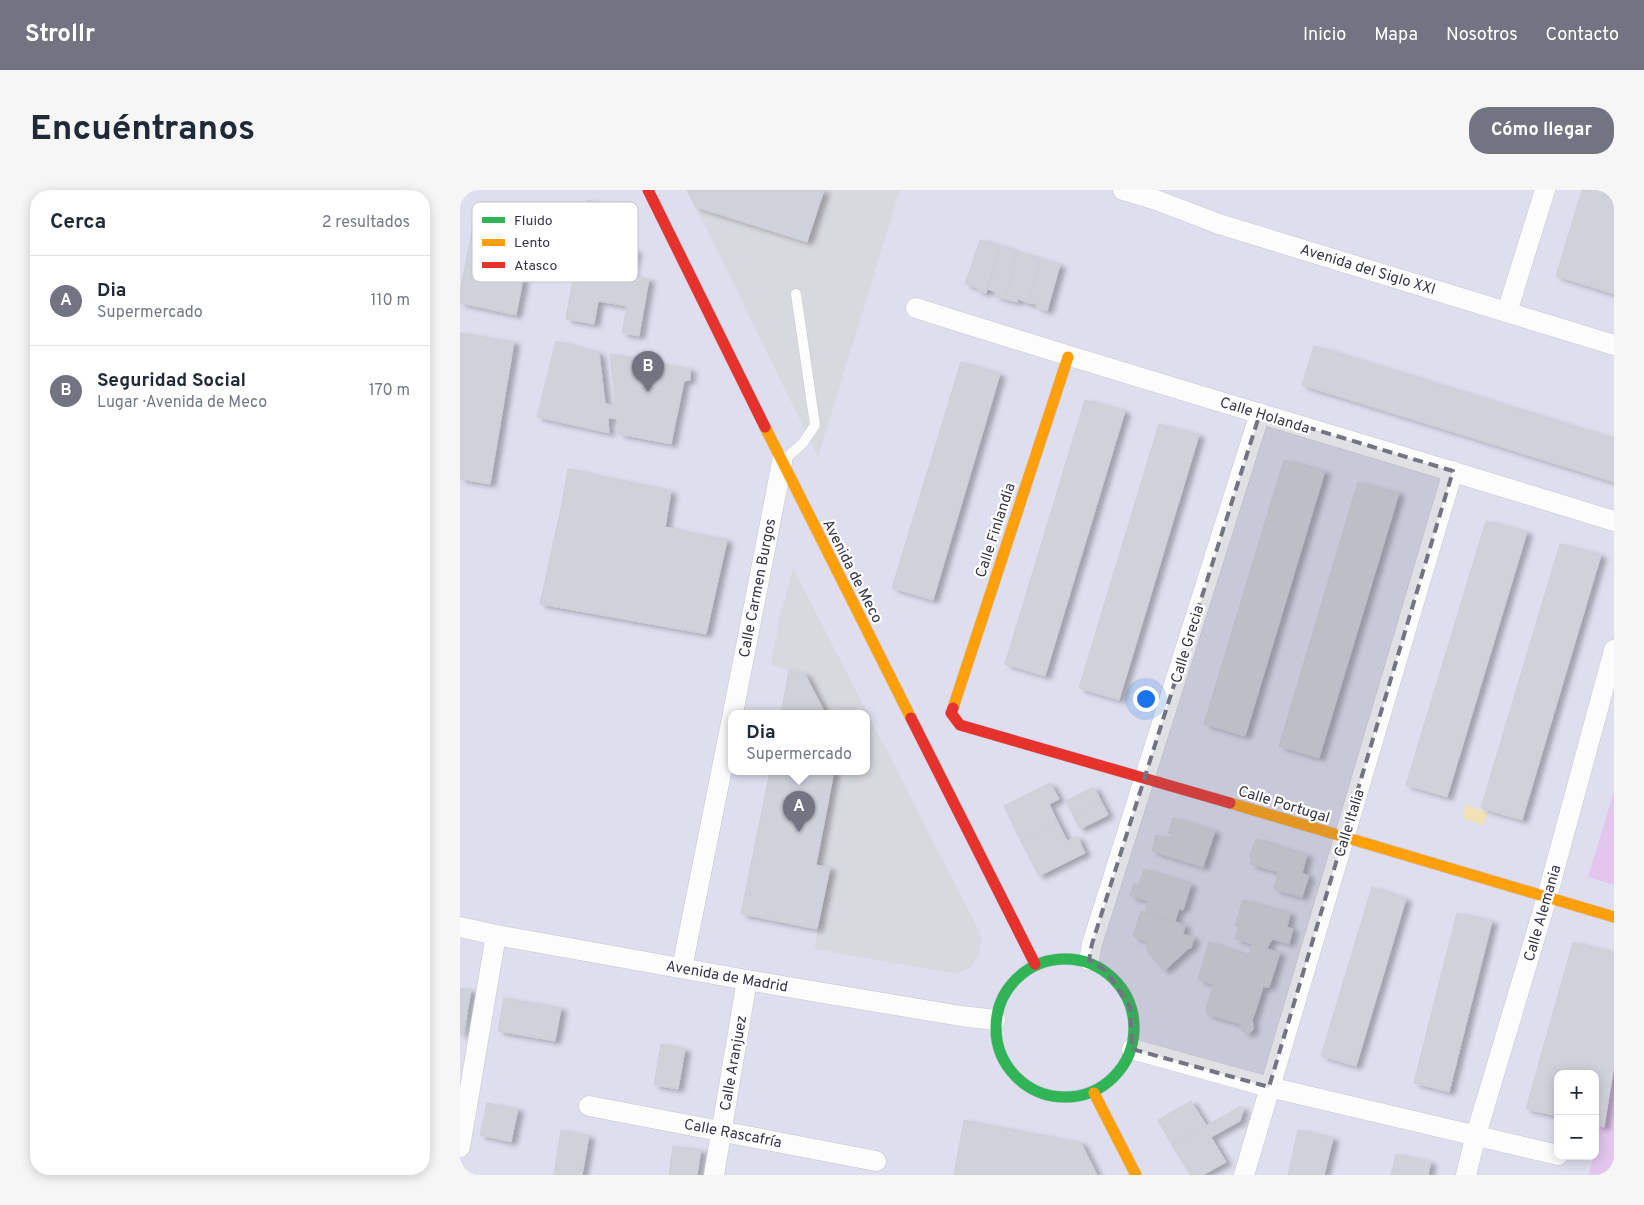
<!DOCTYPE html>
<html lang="es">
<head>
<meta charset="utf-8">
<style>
	:root { --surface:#fff; --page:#f6f6f7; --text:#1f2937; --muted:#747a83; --line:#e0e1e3; --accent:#737482 }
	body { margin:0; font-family:Overpass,sans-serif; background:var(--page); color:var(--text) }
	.controls { position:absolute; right:15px; bottom:15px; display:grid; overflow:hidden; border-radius:10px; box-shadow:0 2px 12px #0003 }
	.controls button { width:45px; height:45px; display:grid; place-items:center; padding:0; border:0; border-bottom:1px solid var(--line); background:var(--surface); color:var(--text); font:25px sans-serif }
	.you { position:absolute; left:685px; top:508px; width:18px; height:18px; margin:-12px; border:4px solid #fff; border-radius:50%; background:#1a73e8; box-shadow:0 0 0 8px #1a73e833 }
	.badge { display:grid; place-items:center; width:32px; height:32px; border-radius:50%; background:var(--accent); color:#fff; font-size:16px; font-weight:700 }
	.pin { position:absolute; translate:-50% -41px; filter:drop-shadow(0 1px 2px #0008) }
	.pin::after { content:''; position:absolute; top:26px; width:18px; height:15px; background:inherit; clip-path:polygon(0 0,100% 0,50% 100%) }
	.popup { position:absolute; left:268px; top:520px; width:142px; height:65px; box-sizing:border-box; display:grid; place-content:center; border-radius:10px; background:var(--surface); filter:drop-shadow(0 1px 4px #0005); font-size:16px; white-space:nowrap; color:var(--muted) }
	.popup b { font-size:19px; color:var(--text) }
	.popup::after { content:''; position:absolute; left:50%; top:100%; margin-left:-10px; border:10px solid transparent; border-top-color:var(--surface) }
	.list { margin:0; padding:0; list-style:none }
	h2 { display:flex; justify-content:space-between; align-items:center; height:65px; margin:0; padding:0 20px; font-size:21px }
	h2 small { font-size:16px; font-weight:400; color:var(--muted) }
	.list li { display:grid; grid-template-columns:32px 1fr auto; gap:15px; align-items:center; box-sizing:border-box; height:90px; padding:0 20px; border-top:1px solid var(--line) }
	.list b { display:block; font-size:19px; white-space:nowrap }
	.list p { margin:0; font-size:16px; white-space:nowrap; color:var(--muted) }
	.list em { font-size:16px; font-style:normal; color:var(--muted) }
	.map { position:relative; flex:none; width:1154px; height:985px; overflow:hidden; border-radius:20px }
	header { display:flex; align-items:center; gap:30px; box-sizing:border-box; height:70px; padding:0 25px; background:var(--accent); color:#fff }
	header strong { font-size:24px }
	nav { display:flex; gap:28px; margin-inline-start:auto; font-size:18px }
	.intro { display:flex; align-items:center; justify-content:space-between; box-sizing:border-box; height:120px; padding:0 30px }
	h1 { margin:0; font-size:35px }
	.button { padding:12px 22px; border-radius:20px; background:var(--accent); color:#fff; font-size:18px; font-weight:700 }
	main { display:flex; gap:30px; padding:0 30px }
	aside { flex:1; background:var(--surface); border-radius:20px; box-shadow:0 2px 12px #0003 }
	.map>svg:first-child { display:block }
</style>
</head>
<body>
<header>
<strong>Strollr</strong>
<nav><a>Inicio</a><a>Mapa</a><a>Nosotros</a><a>Contacto</a></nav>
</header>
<div class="intro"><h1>Encuéntranos</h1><a class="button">Cómo llegar</a></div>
<main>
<aside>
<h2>Cerca<small>2 resultados</small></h2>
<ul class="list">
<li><span class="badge">A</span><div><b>Dia</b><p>Supermercado</p></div><em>110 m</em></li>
<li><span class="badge">B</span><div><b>Seguridad Social</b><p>Lugar · Avenida de Meco</p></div><em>170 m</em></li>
</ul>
</aside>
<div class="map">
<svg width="1154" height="985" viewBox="0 0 1154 985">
	<defs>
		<filter id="shadow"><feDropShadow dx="5.5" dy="3" stdDeviation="2.5" flood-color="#0004"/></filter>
	</defs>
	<rect width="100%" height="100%" fill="#e8e8f0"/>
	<path fill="#dedeee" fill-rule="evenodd" d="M0,0h1154v985h-1154zM272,523h134v58h-134zM1098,884h37v82h-37z"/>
	<g fill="#e2c6ed">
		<path d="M1154,601v94l-26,-8z"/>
		<path d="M1154,866v119h-25l4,-19h2v-11z"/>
	</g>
	<g fill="#d8d8df">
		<path d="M364,0h76l-82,267 -122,-250 111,35z"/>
		<path d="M333,378l184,359 4,15 -2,13 -8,12 -14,7 -143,-25 16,-81 -14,-3 18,-94h32v-58h-41l-20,-39 -16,-3 -18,-7 9,-46z"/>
	</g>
	<path fill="#f2e1b5" d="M1006,615l22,8 -5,12 -20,-7z"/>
	<g fill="#d0d1da" stroke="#ceced8" filter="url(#shadow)">
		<path d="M227,0h137l-17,52 -111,-35z"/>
		<path d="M1122,0h32v104l-58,-18z"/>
		<path d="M127,10l33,6 -2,16 9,1 -4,24 13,3 -5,26 18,3 -10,57 -17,-3 5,-27 -29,-5 -4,23 -28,-5z"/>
		<path d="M15,27l58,12 -17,86 -56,-12v-12z"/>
		<path d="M520,50l20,6 -14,47 -8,-2v-3l-13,-4z"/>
		<path d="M540,56l18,6 -13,47 -10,-3 1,-4 -8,-3z"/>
		<path d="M558,62l23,7 -13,44 -10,-4 -1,3 -12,-3z"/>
		<path d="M581,69l19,6 -13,46 -11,-4 1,-3 -9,-1z"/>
		<path d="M0,143l54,9 -24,142 -30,-5z"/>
		<path d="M96,151l43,12 6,50 11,4 -6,-53 80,15v11l-6,1 -13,63 -52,-10 -2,-15 -9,-1 1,15 -72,-16z"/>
		<path d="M854,156l300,93v43l-312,-97z"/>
		<path d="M501,172l39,12 -67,226 -41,-12z"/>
		<path d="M625,210l40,11 -80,265 -40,-12z"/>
		<path d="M699,234l40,11 -80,265 -40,-12z"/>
		<path d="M824,270l41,11 -80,265 -41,-12z"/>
		<path d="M108,279l103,22 -6,36 62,13 -21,94 -166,-30 22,-100z"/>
		<path d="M898,292l41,11 -80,265 -40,-12z"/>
		<path d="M1026,331l41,11 -80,265 -41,-12z"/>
		<path d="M1100,354l41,11 -79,265 -41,-12z"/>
		<path d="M329,481l16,3 20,39h-44z"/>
		<path d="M310,581h64l-18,94 14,3 -13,61 -76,-15z"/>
		<path d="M590,593l9,16 -10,5 9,19 -37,18 -17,-35z"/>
		<path d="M634,597l7,14 -28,14 -7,-14z"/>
		<path d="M641,611l7,14 -28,14 -7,-14z"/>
		<path d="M713,628l42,13 -12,36 -51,-16 4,-16 15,4 3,-5 -6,-1z"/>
		<path d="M598,633l9,18 10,-5 8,17 -46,23 -18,-35z"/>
		<path d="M796,649l51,16 -5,18 7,3 -7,21 -28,-8 4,-17 -28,-8 2,-6 -3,-1z"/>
		<path d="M684,679l47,15 -8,26 -4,-1 -4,12 -30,-9 3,-11 -18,-5 4,-13 5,2z"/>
		<path d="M912,697l34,12 -50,167 -35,-10z"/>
		<path d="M783,710l47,13 -3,14 6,2 -4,15 -17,-5 -5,9 -32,-9 4,-12 -4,-1z"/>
		<path d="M681,721l44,14 -2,9 11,4 -3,10h-2l-25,23 -17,-21v-8l-14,-6z"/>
		<path d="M997,723l35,8 -43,171 -35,-9z"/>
		<path d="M749,752l40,14 3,-12 28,9 -11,34h-6l-11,34 1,2v7l-4,4 -7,-3 -2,-7 -33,-10 -1,-7 8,-22 -16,-6z"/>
		<path d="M1113,752l41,11v112l-10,62 -9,-2v-51h-37v42l-32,-7z"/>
		<path d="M0,798l11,2 -8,45 -3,-1z"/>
		<path d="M44,808l57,10 -6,33 -57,-10z"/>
		<path d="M201,854l24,5 -7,40 -24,-4z"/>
		<path d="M731,911l15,24 -34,20 -14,-25z"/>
		<path d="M27,913l31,6 -7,33 -31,-7z"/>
		<path d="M781,916l2,4 -3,11 -29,16 15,25 -23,13h-12l-19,-30z"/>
		<path d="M504,930l117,23 16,32h-143z"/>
		<path d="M101,940l28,6 -7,39h-28z"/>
		<path d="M838,940l35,8 -9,37h-36z"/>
		<path d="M213,956l28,4 -4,25h-28z"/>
		<path d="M936,964l35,8 -3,13h-37z"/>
	</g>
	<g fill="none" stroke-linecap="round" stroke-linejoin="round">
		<g stroke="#c5c5ce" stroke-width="11">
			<path id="lane" d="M323,271l20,-18 12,-18 -19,-131"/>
		</g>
		<g stroke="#c5c5ce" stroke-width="21">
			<g id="street">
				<path d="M663,0l33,10 63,24 395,121"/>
				<path d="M456,118c232,74 466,141 698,213"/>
				<path d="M1047,122l38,-122"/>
				<path d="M273,523l49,-251"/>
				<path d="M0,737l36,8 251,45 214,36 34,4"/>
				<path d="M629,770l3,-16 168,-531"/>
				<path d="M222,778l50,-250"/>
				<path d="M672,859l137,38 289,68"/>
				<path d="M129,916l287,55"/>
				<path d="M0,957l36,-212"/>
				<path d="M254,985l33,-195"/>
				<path d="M784,985l209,-704"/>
				<path d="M1006,985l10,-40 71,-238 67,-247"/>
			</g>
		</g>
		<g stroke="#c8c7d9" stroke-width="12">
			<circle id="fast" cx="605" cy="838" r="69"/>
		</g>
		<g stroke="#c8c7d9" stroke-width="12">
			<g id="slow">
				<path d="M305,237l146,291"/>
				<path d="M493,518l115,-351"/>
				<path d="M770,613l384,114"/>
				<path d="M634,903l42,82"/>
			</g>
		</g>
		<g stroke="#c8c7d9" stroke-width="12">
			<g id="jam">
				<path d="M188,0l117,237"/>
				<path d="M493,518l-2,5 9,12 270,78"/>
				<path d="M451,528l124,246"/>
			</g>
		</g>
		<use href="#lane" stroke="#fcfcfd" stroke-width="10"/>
		<use href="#street" stroke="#fcfcfd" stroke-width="20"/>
		<use href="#fast" stroke="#30b455" stroke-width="11"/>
		<use href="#slow" stroke="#ff9f0a" stroke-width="11"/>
		<use href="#jam" stroke="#e5322d" stroke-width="11"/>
	</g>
	<path fill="#737482" fill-opacity="0.2" stroke="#737482" stroke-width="4" stroke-dasharray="10 6" stroke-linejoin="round" d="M800,223l193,58 -184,616 -137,-38 -2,-42 -24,-36 -17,-11 3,-16z"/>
	<g text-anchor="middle" stroke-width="4.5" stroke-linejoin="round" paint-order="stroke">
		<g font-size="15" fill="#343546" stroke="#fff">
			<text transform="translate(908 79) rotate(17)" y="5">Avenida del Siglo XXI</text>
			<text transform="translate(805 225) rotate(17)" y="5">Calle Holanda</text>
			<text transform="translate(535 340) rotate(-72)" y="5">Calle Finlandia</text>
			<text transform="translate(393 381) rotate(63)" y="5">Avenida de Meco</text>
			<text transform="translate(297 398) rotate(-79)" y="5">Calle Carmen Burgos</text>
			<text transform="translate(727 454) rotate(-73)" y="5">Calle Grecia</text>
			<text transform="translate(824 614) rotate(17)" y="5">Calle Portugal</text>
			<text transform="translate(889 633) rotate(-73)" y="5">Calle Italia</text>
			<text transform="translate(1082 723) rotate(-74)" y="5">Calle Alemania</text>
			<text transform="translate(267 786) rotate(10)" y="5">Avenida de Madrid</text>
			<text transform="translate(273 873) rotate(-80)" y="5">Calle Aranjuez</text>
			<text transform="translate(273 943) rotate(11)" y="5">Calle Rascafría</text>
		</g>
	</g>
	<rect x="12" y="12" width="166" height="80" rx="8" fill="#fff" stroke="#c2c2c8" stroke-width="1"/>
	<rect x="22" y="27" width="23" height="6" fill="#30b455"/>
	<rect x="22" y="49" width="23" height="7" fill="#ff9f0a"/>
	<rect x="22" y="72" width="23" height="6" fill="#e5322d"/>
	<g font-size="14" fill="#343546">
		<text x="54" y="35">Fluido</text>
		<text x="54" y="57">Lento</text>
		<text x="54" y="80">Atasco</text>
	</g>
</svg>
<div class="controls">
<button>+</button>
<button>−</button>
</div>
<div class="you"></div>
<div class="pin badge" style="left:339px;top:642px">A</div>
<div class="popup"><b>Dia</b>Supermercado</div>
<div class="pin badge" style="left:188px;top:202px">B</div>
</div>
</main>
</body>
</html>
